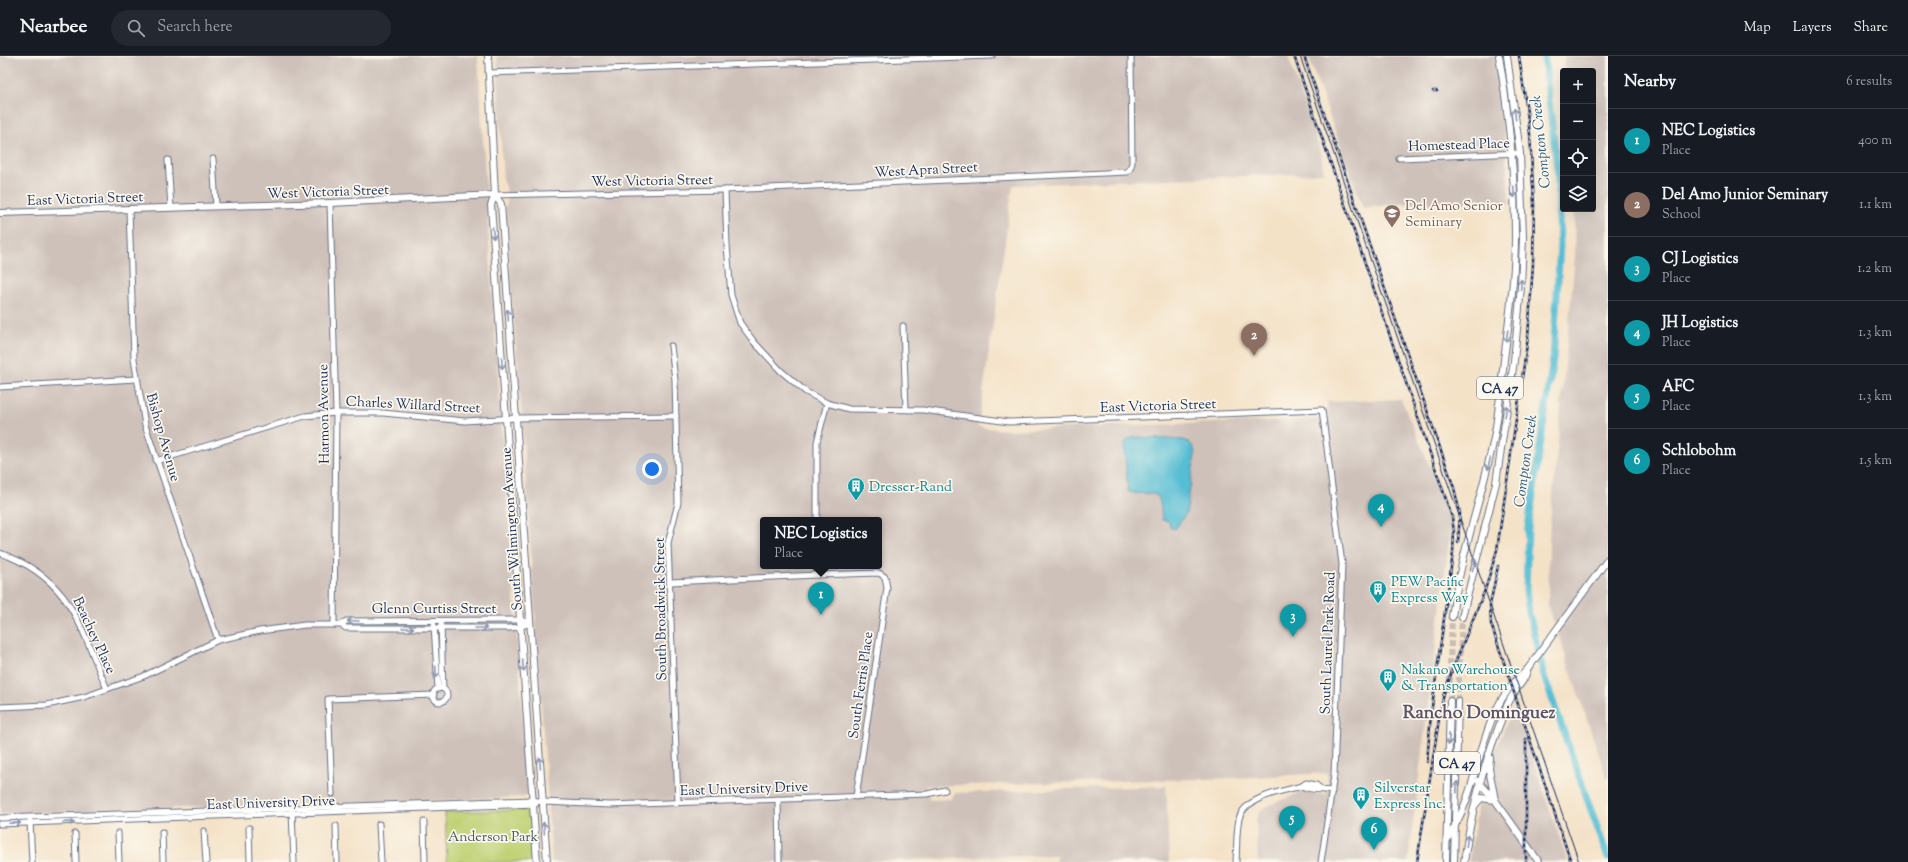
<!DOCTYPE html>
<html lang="en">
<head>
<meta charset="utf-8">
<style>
	:root { --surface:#171b24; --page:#242831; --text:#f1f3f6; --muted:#9ea1a6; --line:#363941; --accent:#1f6fb2 }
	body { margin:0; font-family:"Sorts Mill Goudy",serif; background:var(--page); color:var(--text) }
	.controls { position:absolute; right:12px; top:12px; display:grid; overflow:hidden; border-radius:4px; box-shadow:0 4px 16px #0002 }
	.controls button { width:36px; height:36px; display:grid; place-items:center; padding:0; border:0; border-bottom:1px solid var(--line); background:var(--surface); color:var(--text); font:20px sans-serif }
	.you { position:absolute; left:652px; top:413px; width:14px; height:14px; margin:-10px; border:3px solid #fff; border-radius:50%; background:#1a73e8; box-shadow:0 0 0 6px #1a73e833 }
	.badge { display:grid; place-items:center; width:26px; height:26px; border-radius:50%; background:var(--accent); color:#fff; font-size:13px; font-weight:700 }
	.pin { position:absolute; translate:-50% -33px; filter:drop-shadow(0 1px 2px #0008) }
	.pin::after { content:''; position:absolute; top:21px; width:14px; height:12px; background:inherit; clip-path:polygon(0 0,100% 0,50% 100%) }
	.popup { position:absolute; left:760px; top:461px; width:122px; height:52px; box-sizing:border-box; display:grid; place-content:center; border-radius:4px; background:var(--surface); filter:drop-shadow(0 1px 3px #0005); font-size:13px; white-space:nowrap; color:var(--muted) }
	.popup b { font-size:15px; color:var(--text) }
	.popup::after { content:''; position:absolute; left:50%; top:100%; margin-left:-8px; border:8px solid transparent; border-top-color:var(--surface) }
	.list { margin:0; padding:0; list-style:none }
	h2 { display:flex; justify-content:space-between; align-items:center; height:52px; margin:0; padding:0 16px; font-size:17px }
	h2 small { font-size:13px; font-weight:400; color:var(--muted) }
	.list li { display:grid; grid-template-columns:26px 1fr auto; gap:12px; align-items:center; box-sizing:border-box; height:64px; padding:0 16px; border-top:1px solid var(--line) }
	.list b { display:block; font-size:15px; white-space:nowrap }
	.list p { margin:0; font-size:13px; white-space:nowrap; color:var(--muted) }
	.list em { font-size:13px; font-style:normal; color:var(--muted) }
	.icon { flex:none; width:22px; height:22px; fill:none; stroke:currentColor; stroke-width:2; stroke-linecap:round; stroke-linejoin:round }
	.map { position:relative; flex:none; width:1608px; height:806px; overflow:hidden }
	header { display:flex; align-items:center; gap:24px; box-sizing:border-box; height:56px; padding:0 20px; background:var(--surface); border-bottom:1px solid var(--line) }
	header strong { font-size:19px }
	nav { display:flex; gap:22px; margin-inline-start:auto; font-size:14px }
	.search { width:280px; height:36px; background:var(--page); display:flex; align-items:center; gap:10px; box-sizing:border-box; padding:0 14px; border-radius:22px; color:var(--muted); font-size:15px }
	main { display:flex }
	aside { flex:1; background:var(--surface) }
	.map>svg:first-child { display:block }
</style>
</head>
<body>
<header>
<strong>Nearbee</strong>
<div class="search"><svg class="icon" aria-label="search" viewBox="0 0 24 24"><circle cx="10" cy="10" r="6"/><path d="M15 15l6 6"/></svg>Search here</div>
<nav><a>Map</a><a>Layers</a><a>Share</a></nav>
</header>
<main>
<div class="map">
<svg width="1608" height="806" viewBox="0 0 1608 806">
	<rect width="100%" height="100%" fill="#fbf7ec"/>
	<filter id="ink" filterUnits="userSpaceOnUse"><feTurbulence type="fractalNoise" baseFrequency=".025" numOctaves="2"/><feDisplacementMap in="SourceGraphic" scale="8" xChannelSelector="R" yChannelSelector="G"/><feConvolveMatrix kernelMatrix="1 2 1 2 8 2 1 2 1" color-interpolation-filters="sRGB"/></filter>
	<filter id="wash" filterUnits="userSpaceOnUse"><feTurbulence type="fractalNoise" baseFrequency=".012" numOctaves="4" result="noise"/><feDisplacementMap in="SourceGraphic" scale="16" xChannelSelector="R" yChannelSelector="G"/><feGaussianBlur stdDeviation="0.9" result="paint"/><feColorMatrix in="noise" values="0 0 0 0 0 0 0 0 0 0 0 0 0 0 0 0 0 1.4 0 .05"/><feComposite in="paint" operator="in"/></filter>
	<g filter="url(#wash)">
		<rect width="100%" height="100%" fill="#f4e2c7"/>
		<g fill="#cec1ba" fill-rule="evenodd">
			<path d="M0,0h478l14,235 36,502 -3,4 -525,17z"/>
			<path d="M497,0h791l33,97 3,20 -311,12 -35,242 29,3 321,-11 -1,-17 74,-3 43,100 7,27 -43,336h-150l-2,-42 4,-9 7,-5 37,-15 22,4 2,-15 -1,-7 -90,5 -312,8 5,14 21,-1 4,-6 211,-7 3,76h-113v-7l-218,7h-286l-31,-454 -16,-201 2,-4 -1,-17 -3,-3zM763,464h116v46h-116z"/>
			<path d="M1308,0h187l6,40 9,108 -99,-1 -48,5z"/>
			<path d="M1564,0h44v725l-60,-176 1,-68 26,-281 -1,-47h19v-138h-28z"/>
			<path d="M1515,652l53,154h-99l8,-52 19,-62 12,-28z"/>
		</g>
		<path fill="#c0d275" stroke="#6e806a" d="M524,754l4,1 2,2 3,49h-86l-2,-50z"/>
		<path fill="#57bed4" stroke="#397699" d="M1137,381l46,3c8,2 11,6 12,14l-9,60 -11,15 -5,-2 -1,-6 -7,-1 -2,-18 -2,-6c-10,-5 -22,0 -30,-5l-4,-46 4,-6z"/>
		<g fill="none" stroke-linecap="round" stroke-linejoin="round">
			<path stroke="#57bed4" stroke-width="7" d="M1544,0l14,120 2,69 -7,114 -25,169 -2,62 3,23 15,63 64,182"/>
		</g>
	</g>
	<g filter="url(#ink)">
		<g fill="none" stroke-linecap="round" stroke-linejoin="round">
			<g stroke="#c9beb2" stroke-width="6" stroke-dasharray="6 3" stroke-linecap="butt">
				<path d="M1450,645v-37l2,-47"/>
				<path d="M1458,645l4,-84"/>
			</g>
			<g stroke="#676e83" stroke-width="7">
				<g id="minor">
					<path d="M488,17l504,-17"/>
					<path d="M1399,102l121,-5"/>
					<path d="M213,103l3,47"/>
					<path d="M168,104l3,48"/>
					<path d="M725,134l2,55 4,50 9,28 14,19 27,29 25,21 21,11 22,6 74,1 86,12 313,-12 20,154 -8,211 -13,87"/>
					<path d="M495,139l230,-5 402,-18 3,-3 2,-6 -1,-107"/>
					<path d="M330,147l6,210 -2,212"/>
					<path d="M129,153l5,150 11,66 73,215"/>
					<path d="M903,270l3,83"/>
					<path d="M671,290l4,34 3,123 -10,40 10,259"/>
					<path d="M0,331l136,-8"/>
					<path d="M156,405l149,-45 31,-3h47l82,8 51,-3 160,-2"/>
					<path d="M817,464v-78l10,-39"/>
					<path d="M0,497c71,25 80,73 107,136"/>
					<path d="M817,510v9"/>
					<path d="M670,526l147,-7 62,-2 6,4 2,11 -31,209"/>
					<path d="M441,568l2,65"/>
					<path d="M341,569l5,-4 174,-1 10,3"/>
					<path d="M434,569l4,64"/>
					<circle cx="440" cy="639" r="7"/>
					<path d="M0,651l47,-2 37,-8 60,-21 74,-36 42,-9 45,-6h36l5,3h164l10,-1 10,-4"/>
					<path d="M1302,730c9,5 20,3 30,5"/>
					<path d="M332,738l-4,-95 106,-4"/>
					<path d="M778,743l1,63"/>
					<path d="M292,755l2,51"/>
					<path d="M0,762l533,-18 10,2 67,3 317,-11 18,-4"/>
					<path d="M30,765l2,41"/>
					<path d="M424,766l1,40"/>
					<path d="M0,768l536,-20"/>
					<path d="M379,768l2,38"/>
					<path d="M336,770l1,36"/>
					<path d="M249,772l1,34"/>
					<path d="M204,775l2,31"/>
					<path d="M162,776l1,30"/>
					<path d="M118,777l1,29"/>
					<path d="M75,778l1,28"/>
					<path d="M1236,806c1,-14 0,-30 3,-43 5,-22 44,-28 63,-33l4,-3 10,2 5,4"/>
				</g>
			</g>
			<g stroke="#676e83" stroke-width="8">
				<g id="major">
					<path d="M488,0l7,139 -4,10 46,657"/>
					<path d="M495,139l6,9 46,658"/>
					<path d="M0,157l330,-10 165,-8"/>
					<path d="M1452,561c8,-61 30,-119 42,-179 5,-26 7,-52 10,-78 5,-41 11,-82 11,-124 0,-60 -6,-121 -16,-180"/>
					<path d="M1462,561l34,-134 18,-122 7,-74 2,-49 -3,-85 -13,-97"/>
					<path d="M1490,702l-1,11 6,31"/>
					<path d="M1478,725l17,19 44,62"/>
					<path d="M1476,748l5,-6 14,2"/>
					<path d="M1447,784c7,-12 13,-23 18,-36 18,-47 20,-100 62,-134l81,-111"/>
					<path d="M1446,806l4,-161"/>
					<path d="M1454,806l4,-161"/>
					<path d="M1464,806c7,-50 19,-97 38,-144 3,-10 8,-19 14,-28 5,-8 9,-9 11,-20"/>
				</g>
			</g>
			<use href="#minor" stroke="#fff" stroke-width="5"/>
			<use href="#major" stroke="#fff" stroke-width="6"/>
			<path stroke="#1b2f5e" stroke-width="1" d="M1300,0l279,806"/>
			<g stroke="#1b2f5e" stroke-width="2.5">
				<g id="rail">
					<path d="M1294,0l158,461 2,15 -1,21 -22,161 -4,48"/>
					<path d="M1304,0l150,432 6,25 -2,29"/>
					<path d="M1433,35h4"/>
					<path d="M1498,510l-8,39 1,19 80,238"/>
					<path d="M1417,806l22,-143 5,-26 13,-35 28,-68 12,-40 31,-213 5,-73 1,-60 -4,-70 -11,-78"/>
					<path d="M1526,806v-123"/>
				</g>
			</g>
			<use href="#rail" stroke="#fbf7ec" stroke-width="1" stroke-dasharray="3" stroke-linecap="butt"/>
		</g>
		<defs><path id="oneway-shaft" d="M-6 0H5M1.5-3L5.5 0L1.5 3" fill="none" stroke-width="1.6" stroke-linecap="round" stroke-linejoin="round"/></defs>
		<g stroke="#8d97ae">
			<use href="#oneway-shaft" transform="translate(1515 58) rotate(-97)"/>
			<use href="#oneway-shaft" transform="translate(1514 136) rotate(87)"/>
			<use href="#oneway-shaft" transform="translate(493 177) rotate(86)"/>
			<use href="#oneway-shaft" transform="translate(1521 229) rotate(-86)"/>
			<use href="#oneway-shaft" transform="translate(508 259) rotate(-94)"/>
			<use href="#oneway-shaft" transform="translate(1507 280) rotate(97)"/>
			<use href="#oneway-shaft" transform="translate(502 307) rotate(86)"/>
			<use href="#oneway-shaft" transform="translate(1506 355) rotate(-81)"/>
			<use href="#oneway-shaft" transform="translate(1489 408) rotate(102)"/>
			<use href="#oneway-shaft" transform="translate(1474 509) rotate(-74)"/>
			<use href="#oneway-shaft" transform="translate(353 565) rotate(-180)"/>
			<use href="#oneway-shaft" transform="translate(408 572)"/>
			<use href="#oneway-shaft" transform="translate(481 572)"/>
			<use href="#oneway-shaft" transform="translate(523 610) rotate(86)"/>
			<use href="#oneway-shaft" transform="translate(436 616) rotate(87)"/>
			<use href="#oneway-shaft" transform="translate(1449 683) rotate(92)"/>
			<use href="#oneway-shaft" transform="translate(540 707) rotate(-94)"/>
			<use href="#oneway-shaft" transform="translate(1457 731) rotate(-88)"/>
			<use href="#oneway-shaft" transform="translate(69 766) rotate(-2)"/>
			<use href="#oneway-shaft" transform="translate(15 767) rotate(-2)"/>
			<use href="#oneway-shaft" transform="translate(544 772) rotate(-94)"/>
			<use href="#oneway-shaft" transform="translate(1467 785) rotate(-83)"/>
		</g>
	</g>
	<defs>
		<g id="school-pin" transform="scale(0.9)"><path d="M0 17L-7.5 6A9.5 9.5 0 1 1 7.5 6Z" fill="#8d6e63" stroke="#fbf7ec"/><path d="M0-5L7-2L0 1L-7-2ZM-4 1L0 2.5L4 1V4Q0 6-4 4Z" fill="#fff"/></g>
		<g id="building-pin" transform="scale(0.9)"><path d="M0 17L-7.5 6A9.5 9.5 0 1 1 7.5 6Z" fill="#0f9aa8" stroke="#fbf7ec"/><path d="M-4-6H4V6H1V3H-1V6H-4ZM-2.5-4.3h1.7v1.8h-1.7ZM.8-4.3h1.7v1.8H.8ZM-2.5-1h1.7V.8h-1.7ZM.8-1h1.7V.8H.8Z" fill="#fff"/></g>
	</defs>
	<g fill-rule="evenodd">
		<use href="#school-pin" x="1392" y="157"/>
		<use href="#building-pin" x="856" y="430"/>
		<use href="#building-pin" x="1378" y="533"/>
		<use href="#building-pin" x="1388" y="621"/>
		<use href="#building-pin" x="1361" y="739"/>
	</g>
	<g text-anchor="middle" stroke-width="3.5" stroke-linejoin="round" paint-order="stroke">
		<g fill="#fbf7ec" stroke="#5e6b89" stroke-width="1">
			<rect x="1477" y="321" width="46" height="22" rx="3"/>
			<rect x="1434" y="696" width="46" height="22" rx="3"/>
		</g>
		<g font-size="13" font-weight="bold" fill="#1b2f5e">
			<text x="1500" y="337">CA 47</text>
			<text x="1457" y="712">CA 47</text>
		</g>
		<g font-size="14" fill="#1b2f5e" stroke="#fbf7ec">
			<text transform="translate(1459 88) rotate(-2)" y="5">Homestead Place</text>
			<text transform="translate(926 113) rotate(-3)" y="5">West Apra Street</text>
			<text transform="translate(652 124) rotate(-1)" y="5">West Victoria Street</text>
			<text transform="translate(328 135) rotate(-2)" y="5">West Victoria Street</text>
			<text transform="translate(85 142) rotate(-2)" y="5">East Victoria Street</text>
			<text transform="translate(413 348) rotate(3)" y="5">Charles Willard Street</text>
			<text transform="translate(1158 349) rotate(-2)" y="5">East Victoria Street</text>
			<text transform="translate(323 358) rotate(-91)" y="5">Harmon Avenue</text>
			<text transform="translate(164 381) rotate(74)" y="5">Bishop Avenue</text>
			<text transform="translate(511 473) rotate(-94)" y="5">South Wilmington Avenue</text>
			<text x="434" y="557">Glenn Curtiss Street</text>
			<text transform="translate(660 553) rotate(-91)" y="5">South Broadwick Street</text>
			<text transform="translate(95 579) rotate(65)" y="5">Beachey Place</text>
			<text transform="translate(1327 587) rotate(-88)" y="5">South Laurel Park Road</text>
			<text transform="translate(860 629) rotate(-82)" y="5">South Ferris Place</text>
			<text transform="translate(744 732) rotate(-2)" y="5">East University Drive</text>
			<text transform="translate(271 746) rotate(-2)" y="5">East University Drive</text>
		</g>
		<g font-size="14" fill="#785e54" stroke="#fbf7ec" text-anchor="start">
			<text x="1405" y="154">Del Amo Senior<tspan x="1405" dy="16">Seminary</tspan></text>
		</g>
		<g font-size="14" fill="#0d838f" stroke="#fbf7ec" text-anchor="start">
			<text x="869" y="435">Dresser-Rand</text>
			<text x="1391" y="530">PEW Pacific<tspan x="1391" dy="16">Express Way</tspan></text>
			<text x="1401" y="618">Nakano Warehouse<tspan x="1401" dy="16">&amp; Transportation</tspan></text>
			<text x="1374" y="736">Silverstar<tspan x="1374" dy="16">Express Inc.</tspan></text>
		</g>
		<g font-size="14" fill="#445864" stroke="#fbf7ec">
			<text x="493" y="785">Anderson Park</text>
		</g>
		<g font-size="15" font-style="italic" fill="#2d5a81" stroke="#fbf7ec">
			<text transform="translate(1540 86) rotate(-96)" y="5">Compton Creek</text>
			<text transform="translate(1525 405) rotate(-82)" y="5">Compton Creek</text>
		</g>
		<g font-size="18" font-weight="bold" fill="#5f536a" stroke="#fbf7ec">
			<text x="1479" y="662">Rancho Dominguez</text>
		</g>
	</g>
</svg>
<div class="controls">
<button>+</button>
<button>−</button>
<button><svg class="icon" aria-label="locate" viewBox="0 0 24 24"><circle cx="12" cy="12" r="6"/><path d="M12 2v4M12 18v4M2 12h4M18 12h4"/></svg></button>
<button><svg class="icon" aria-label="layers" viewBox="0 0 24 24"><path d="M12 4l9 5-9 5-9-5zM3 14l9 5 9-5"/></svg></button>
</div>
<div class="you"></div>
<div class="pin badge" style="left:821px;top:559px;background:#0f9aa8">1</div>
<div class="popup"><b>NEC Logistics</b>Place</div>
<div class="pin badge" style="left:1254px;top:300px;background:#8d6e63">2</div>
<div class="pin badge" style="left:1293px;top:581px;background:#0f9aa8">3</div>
<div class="pin badge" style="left:1381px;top:471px;background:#0f9aa8">4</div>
<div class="pin badge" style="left:1292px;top:783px;background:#0f9aa8">5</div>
<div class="pin badge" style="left:1374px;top:794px;background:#0f9aa8">6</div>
</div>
<aside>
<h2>Nearby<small>6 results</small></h2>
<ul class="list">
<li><span class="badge" style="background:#0f9aa8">1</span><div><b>NEC Logistics</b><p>Place</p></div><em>400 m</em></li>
<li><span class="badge" style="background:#8d6e63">2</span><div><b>Del Amo Junior Seminary</b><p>School</p></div><em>1.1 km</em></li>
<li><span class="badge" style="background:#0f9aa8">3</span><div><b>CJ Logistics</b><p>Place</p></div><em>1.2 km</em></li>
<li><span class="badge" style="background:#0f9aa8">4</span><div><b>JH Logistics</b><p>Place</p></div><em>1.3 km</em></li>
<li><span class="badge" style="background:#0f9aa8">5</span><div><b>AFC</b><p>Place</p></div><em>1.3 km</em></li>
<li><span class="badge" style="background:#0f9aa8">6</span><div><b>Schlobohm</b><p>Place</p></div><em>1.5 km</em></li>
</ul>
</aside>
</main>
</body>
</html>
